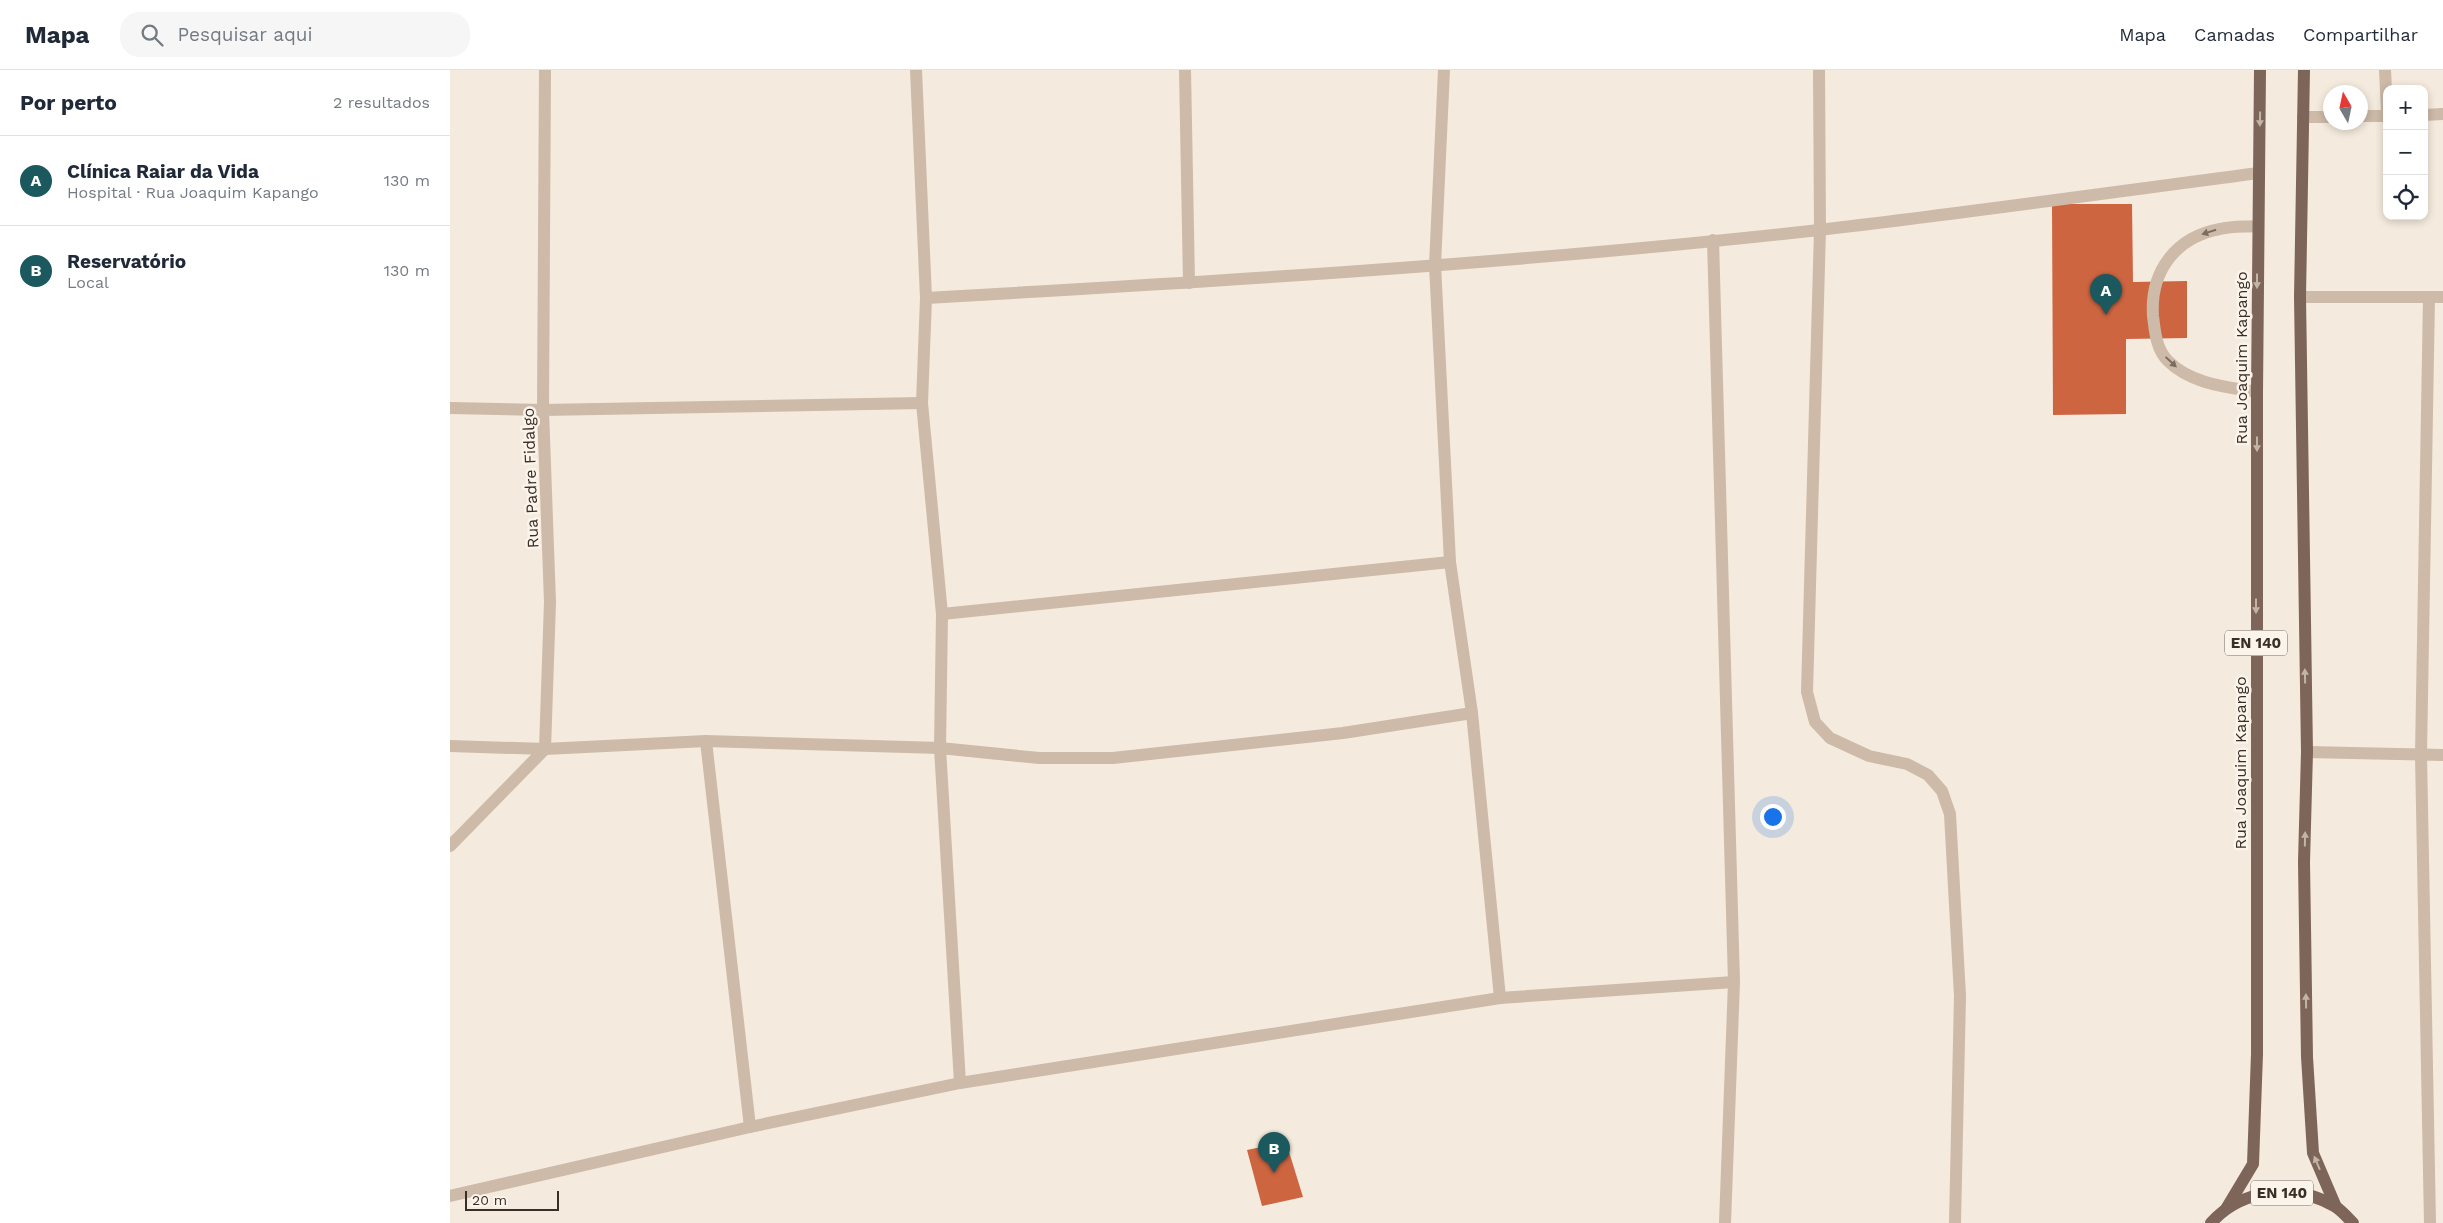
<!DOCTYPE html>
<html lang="pt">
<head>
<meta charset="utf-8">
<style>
	:root { --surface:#fff; --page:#f6f6f7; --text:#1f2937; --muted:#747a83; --line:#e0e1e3; --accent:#1b595f }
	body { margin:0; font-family:"Work Sans",sans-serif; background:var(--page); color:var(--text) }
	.controls { position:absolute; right:15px; top:15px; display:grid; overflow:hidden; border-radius:10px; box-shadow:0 2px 8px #0003 }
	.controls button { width:45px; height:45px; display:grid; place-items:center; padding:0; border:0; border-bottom:1px solid var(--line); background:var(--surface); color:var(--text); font:25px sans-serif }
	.compass { position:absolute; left:1873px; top:15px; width:45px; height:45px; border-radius:50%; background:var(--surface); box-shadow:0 2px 8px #0003; rotate:351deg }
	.scale { position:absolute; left:15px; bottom:12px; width:94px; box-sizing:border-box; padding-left:5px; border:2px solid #3a2e29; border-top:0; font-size:14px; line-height:18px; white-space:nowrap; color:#3a2e29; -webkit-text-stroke:4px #fbf4ea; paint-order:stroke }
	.you { position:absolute; left:1322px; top:746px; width:18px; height:18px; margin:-12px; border:4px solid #fff; border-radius:50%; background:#1a73e8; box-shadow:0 0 0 8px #1a73e833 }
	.badge { display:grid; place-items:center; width:32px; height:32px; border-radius:50%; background:var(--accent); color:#fff; font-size:16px; font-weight:700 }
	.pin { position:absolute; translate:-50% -41px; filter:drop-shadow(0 1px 2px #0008) }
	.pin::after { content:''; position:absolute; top:26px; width:18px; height:15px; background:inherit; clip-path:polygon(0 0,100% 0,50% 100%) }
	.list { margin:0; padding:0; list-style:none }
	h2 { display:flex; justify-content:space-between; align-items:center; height:65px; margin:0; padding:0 20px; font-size:21px }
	h2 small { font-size:16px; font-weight:400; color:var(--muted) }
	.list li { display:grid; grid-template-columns:32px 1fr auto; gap:15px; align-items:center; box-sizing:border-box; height:90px; padding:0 20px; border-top:1px solid var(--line) }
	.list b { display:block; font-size:19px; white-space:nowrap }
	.list p { margin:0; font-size:16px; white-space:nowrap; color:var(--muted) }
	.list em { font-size:16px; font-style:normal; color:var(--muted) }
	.icon { flex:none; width:28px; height:28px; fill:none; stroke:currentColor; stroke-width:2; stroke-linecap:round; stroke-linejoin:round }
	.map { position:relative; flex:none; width:1993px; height:1153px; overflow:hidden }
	header { display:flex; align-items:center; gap:30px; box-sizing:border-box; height:70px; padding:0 25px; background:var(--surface); border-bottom:1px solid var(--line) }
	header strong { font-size:24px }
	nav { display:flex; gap:28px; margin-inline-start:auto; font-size:18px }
	.search { width:350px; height:45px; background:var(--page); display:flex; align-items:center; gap:12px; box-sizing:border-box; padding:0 18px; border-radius:20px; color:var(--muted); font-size:19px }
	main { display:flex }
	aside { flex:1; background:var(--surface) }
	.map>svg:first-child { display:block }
</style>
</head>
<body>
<header>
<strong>Mapa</strong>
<div class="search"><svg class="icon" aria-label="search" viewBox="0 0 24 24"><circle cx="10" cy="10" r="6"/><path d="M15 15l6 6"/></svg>Pesquisar aqui</div>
<nav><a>Mapa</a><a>Camadas</a><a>Compartilhar</a></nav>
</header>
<main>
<aside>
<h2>Por perto<small>2 resultados</small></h2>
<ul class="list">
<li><span class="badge">A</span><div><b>Clínica Raiar da Vida</b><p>Hospital · Rua Joaquim Kapango</p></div><em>130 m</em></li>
<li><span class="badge">B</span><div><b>Reservatório</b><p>Local</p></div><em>130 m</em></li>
</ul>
</aside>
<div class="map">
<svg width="1993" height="1153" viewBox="0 0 1993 1153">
	<rect width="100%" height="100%" fill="#f4eadd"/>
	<g fill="#ce6541">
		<path d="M1602,134h80l1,78 54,-1v57l-61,1v75l-73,1z"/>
		<path d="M836,1072l17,55 -41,9 -15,-56z"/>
	</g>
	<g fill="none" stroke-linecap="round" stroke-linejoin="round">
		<g stroke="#cdbaa8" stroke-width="12">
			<path d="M1935,0l2,42"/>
			<path d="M1974,45l19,-1"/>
			<path d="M1910,46h27"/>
			<path d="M1853,47h27"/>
			<path d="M1807,322c-30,-5 -66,-8 -89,-31 -12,-12 -13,-29 -15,-45 -3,-45 23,-79 67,-87 12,-3 25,-2 37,-3"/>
		</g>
		<g stroke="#cdbaa8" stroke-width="12">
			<path d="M466,0l10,228 -4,105 20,211 -2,134 20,335"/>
			<path d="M735,0l4,213"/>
			<path d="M994,0l-9,195 15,297 22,151 28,285"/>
			<path d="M1369,0l1,160 -13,462 8,30 15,16 39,18 38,8 21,11 14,16 8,23 10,182 -5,227"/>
			<path d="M1263,170l21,742 -9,241"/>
			<path d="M1850,227h143"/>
			<path d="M1979,227l-8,458 9,468"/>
			<path d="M476,228c298,-17 596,-35 893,-68 147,-17 294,-38 440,-57"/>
			<path d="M0,338l93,2 379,-7"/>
			<path d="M492,544l508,-52"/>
			<path d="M256,671l44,386"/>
			<path d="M0,676l95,3 161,-8 234,7 99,10h74l230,-25 129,-20"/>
			<path d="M1857,682l136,3"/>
			<path d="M0,1126l300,-69 210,-44 540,-85 234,-16"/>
		</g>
		<path stroke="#cdbaa8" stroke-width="12" d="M0,776l95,-97 5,-147 -7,-192 2,-340"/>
		<g stroke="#7d6559" stroke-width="12">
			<path d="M1854,0l-4,227 7,455 -3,110 3,195 6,96 23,54"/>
			<path d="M1776,1139l27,-45 4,-110v-662l3,-322"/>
			<path d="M1761,1153c31,-35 86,-40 125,-16 6,4 12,11 17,16"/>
		</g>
	</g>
	<defs><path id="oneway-solid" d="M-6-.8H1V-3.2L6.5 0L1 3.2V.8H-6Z" transform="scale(1.25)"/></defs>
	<g fill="#c2b4a9">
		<use href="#oneway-solid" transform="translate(1810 49) rotate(91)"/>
		<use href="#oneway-solid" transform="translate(1807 211) rotate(90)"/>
		<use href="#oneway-solid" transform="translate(1807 374) rotate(90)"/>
		<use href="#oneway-solid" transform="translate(1806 536) rotate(90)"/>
		<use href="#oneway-solid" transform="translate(1855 606) rotate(-91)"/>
		<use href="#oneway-solid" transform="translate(1855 769) rotate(-89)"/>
		<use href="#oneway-solid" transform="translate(1856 931) rotate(-91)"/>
		<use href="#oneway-solid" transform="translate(1867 1093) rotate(-113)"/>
	</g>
	<g fill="#7c6d62">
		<use href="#oneway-solid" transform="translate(1759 162) rotate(162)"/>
		<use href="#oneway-solid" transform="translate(1721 292) rotate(43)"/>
	</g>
	<g text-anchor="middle" stroke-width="5" stroke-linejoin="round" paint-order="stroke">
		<g fill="#fbf4ea" stroke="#746963" stroke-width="1">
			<rect x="1775" y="560.5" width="62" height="25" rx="4"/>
			<rect x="1801" y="1110.5" width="62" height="25" rx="4"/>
		</g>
		<g font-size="15" font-weight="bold" fill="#3a2e29">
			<text x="1806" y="578">EN 140</text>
			<text x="1832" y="1128">EN 140</text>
		</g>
		<g font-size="16" fill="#3a2e29" stroke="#fbf4ea">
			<text transform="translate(1791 288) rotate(-90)" y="6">Rua Joaquim Kapango</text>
			<text transform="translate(80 408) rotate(-92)" y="6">Rua Padre Fidalgo</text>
			<text transform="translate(1790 693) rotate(-90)" y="6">Rua Joaquim Kapango</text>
		</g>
	</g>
</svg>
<div class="controls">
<button>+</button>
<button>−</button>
<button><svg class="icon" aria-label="locate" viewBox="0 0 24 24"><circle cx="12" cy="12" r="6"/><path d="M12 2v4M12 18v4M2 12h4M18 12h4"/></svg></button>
</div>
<svg class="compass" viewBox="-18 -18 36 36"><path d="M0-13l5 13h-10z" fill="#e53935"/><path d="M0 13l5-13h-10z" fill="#747a83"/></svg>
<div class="scale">20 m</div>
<div class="you"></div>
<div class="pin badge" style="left:1656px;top:245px">A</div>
<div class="pin badge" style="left:824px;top:1103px">B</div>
</div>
</main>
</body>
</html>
